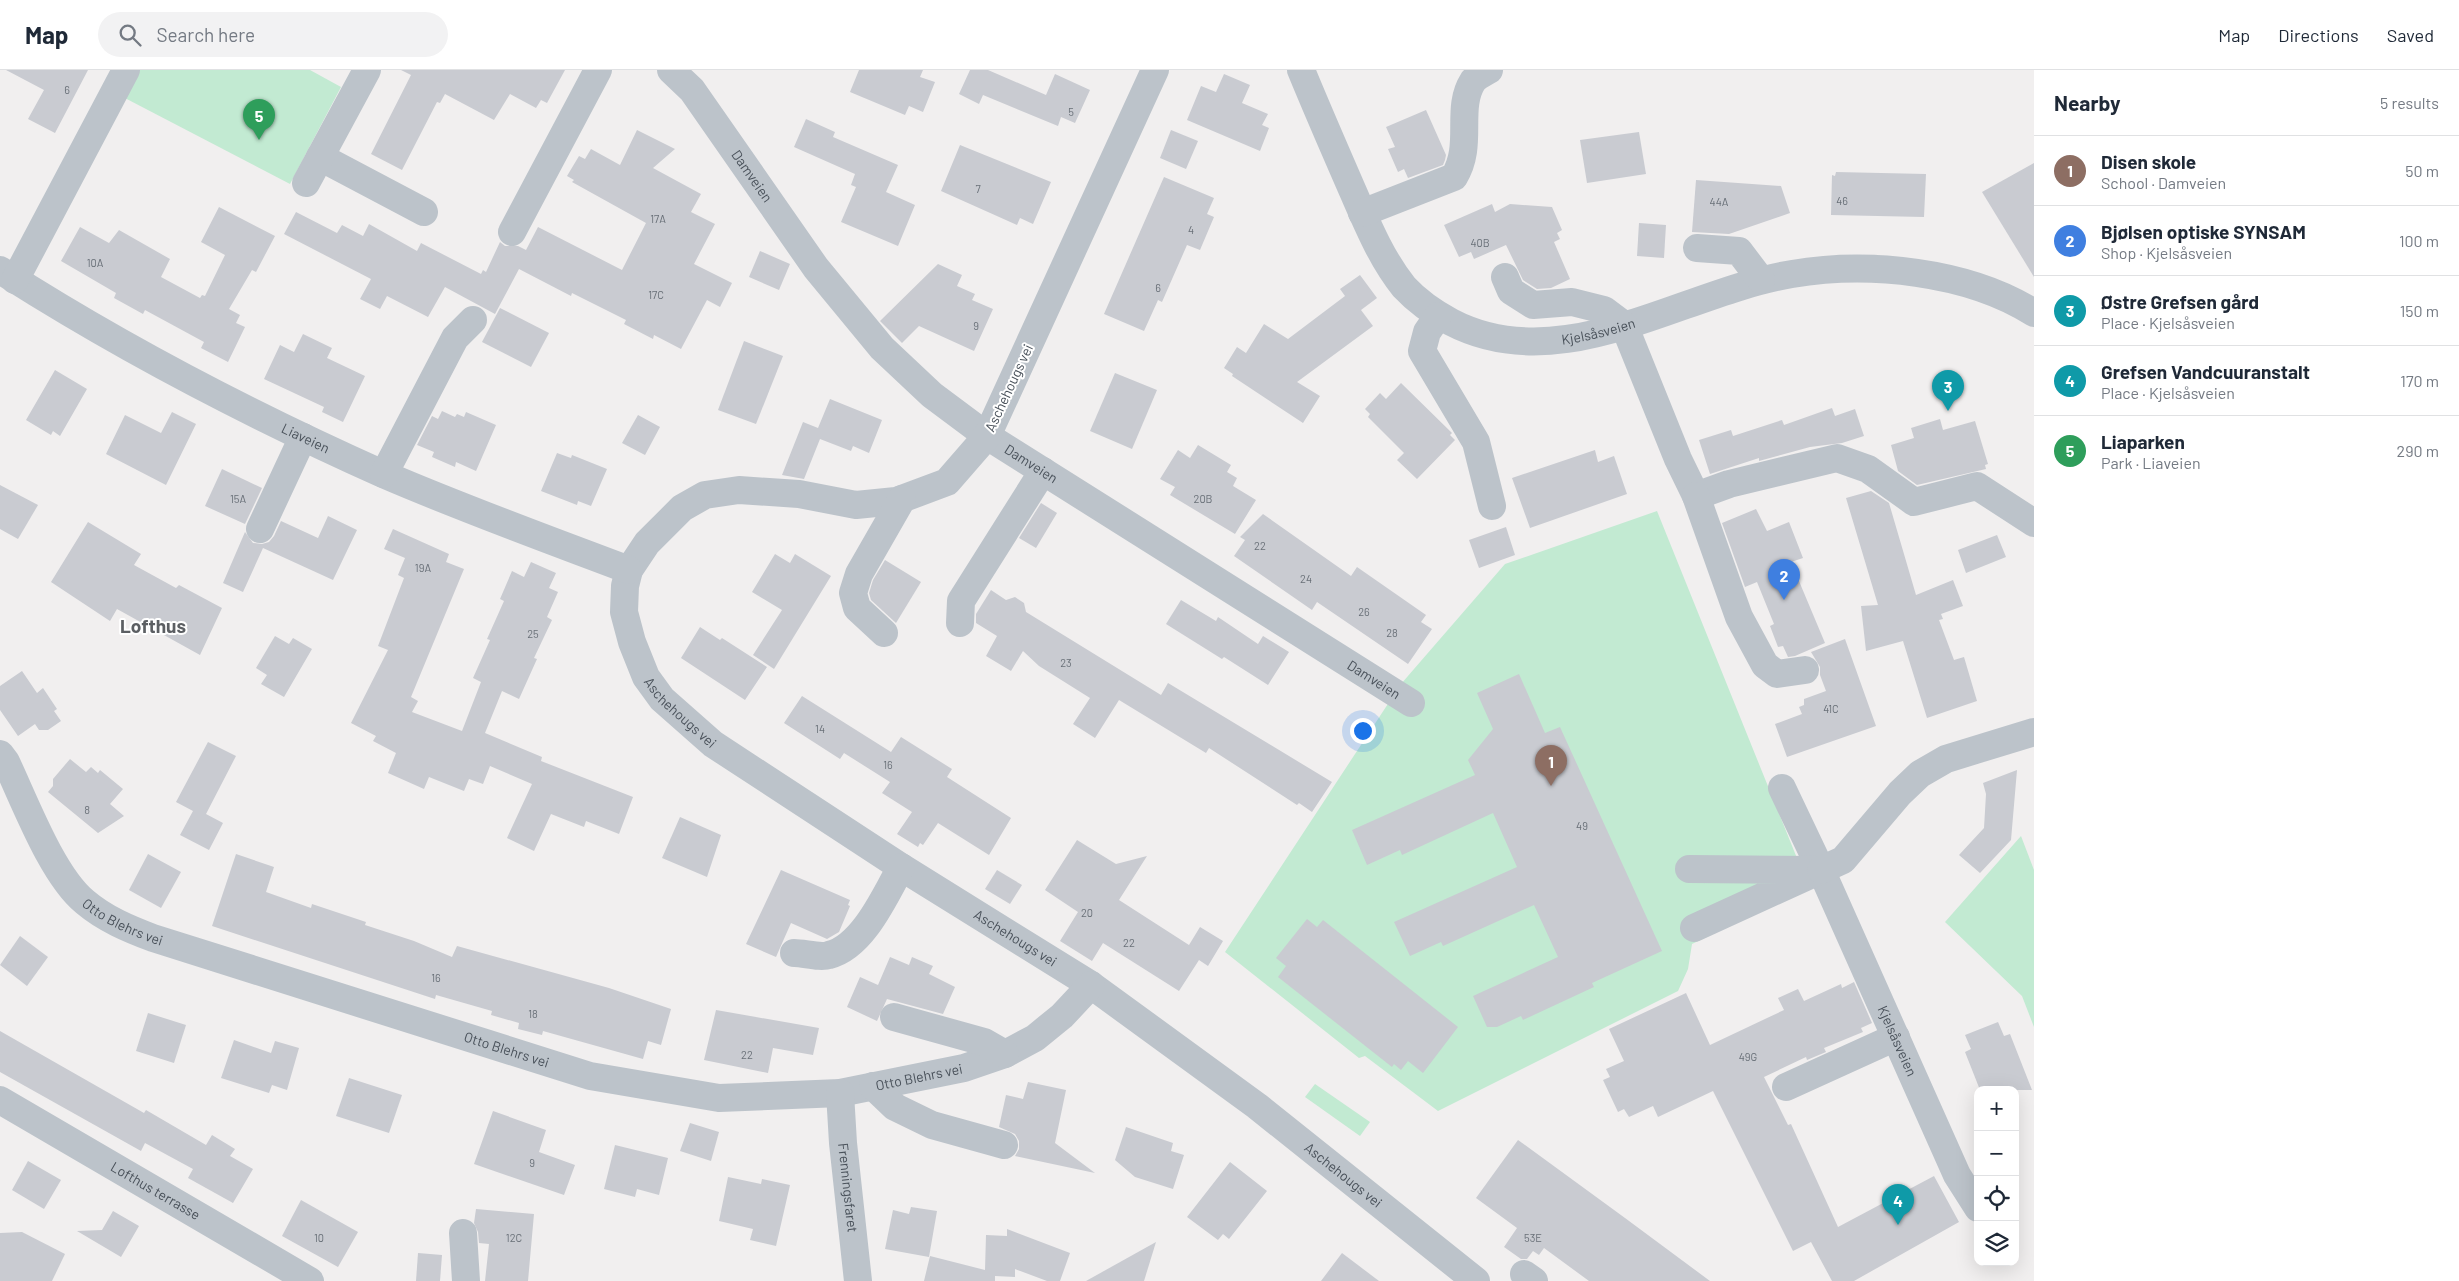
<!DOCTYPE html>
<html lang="en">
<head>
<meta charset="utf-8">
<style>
	:root { --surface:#fff; --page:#f2f2f3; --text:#1f2937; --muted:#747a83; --line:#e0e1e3; --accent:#2563eb }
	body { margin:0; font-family:Barlow,sans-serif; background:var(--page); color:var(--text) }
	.controls { position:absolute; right:15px; bottom:15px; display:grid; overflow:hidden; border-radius:10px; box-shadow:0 5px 20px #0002 }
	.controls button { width:45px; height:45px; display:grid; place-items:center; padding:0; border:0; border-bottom:1px solid var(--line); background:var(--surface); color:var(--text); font:25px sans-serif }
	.you { position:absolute; left:1362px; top:660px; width:18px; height:18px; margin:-12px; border:4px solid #fff; border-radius:50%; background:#1a73e8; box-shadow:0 0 0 8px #1a73e833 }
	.badge { display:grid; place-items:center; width:32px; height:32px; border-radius:50%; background:var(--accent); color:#fff; font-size:16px; font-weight:700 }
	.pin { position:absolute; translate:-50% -41px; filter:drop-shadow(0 1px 2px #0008) }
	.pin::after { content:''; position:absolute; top:26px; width:18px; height:15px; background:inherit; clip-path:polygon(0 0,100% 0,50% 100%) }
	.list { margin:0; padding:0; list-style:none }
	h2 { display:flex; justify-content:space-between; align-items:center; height:65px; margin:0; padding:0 20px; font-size:21px }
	h2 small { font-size:16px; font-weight:400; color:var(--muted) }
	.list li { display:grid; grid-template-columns:32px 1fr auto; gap:15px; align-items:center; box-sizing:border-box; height:70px; padding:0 20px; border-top:1px solid var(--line) }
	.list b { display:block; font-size:19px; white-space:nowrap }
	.list p { margin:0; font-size:16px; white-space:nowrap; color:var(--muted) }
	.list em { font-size:16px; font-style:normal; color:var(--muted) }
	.icon { flex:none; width:28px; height:28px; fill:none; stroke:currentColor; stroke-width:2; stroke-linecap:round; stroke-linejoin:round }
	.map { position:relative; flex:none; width:2034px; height:1211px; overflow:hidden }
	header { display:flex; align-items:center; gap:30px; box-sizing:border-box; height:70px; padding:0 25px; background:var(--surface); border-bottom:1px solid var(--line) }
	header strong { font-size:24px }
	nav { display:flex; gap:28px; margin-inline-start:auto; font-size:18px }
	.search { width:350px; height:45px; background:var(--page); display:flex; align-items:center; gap:12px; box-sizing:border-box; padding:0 18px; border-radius:28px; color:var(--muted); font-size:19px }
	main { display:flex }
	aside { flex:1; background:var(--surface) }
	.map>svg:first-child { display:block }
</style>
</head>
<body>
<header>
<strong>Map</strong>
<div class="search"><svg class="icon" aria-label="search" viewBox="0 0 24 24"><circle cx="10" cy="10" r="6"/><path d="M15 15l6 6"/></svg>Search here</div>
<nav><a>Map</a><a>Directions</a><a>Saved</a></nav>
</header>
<main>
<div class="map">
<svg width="2034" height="1211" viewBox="0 0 2034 1211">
	<rect width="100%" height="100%" fill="#f1efef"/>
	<g fill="#c2ead2">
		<path d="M135,0h175l31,17 -51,97 -169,-88z"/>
		<path d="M1657,441l152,377 -117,56 -4,25 -10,22 -240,120 -73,-55 -6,2 -134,-106 176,-268 104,-120z"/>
		<path d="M2021,766l13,34v157l-12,-31 -77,-74z"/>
		<path d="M1315,1014l55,38 -10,14 -55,-39z"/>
	</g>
	<g fill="#c9cbd1">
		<path d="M6,0h82l-33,63 -27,-14 16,-29z"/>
		<path d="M401,0h164l-18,33 -6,-3 -5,8 -26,-14 -16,26 -49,-26 -5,9 -3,-1 -35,68 -31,-16 40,-79z"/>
		<path d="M859,0h64l-3,7 15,5 -12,30 -14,-6 -4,9 -55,-23z"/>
		<path d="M970,0h18l58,25 9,-21 35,16 -15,33 -14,-6 -3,9 -75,-31 -4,9 -20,-10z"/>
		<path d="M1224,4l26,11 -8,18 26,11 -6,11 7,3 -9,23 -73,-31 14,-34 15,6z"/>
		<path d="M1426,40l20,45 -1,5 -2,5 -35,13 -4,-9 -6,3 -10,-23 7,-2 -9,-20z"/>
		<path d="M806,49l29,13 -2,5 65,28 -12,27 29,13 -17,41 -57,-24 15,-35 -5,-2 4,-11 -61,-27z"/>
		<path d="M637,60l38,19 -22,19 48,26 -10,18 24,12 -21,40 38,19 -12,24 -13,-7 -26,49 -27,-14 -1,4 -29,-15 2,-4 -54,-27 -1,3 -52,-27 -24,45 -50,-27 -17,30 -41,-21 -7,13 -20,-10 11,-20 -87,-45 12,-22 41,21 5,-8 21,11 6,-12 48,27 4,-8 60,31 2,-4 3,2 14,-30 5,4h13l8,4 12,-23 84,43 24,-47 -74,-41 2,-2 -7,-4 12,-20 6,3 6,-10 29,16z"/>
		<path d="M1171,60l27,11 -12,28 -26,-11z"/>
		<path d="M1639,62l7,42 -59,9 -7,-43z"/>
		<path d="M960,75l91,37 -18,42 -13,-6 -3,7 -76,-34z"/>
		<path d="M2034,93v114l-52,-85z"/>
		<path d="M1836,102l90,2 -2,43 -93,-2 1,-40 3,1z"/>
		<path d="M1164,107l50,21 -7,16 7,3 -14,33 -13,-5 -25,57 -4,-2 -14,31 -40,-17z"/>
		<path d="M1696,110l85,6 9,27 -61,21 -37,-2z"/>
		<path d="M1492,134l3,8 15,-8 42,3 10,23 -5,3 3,6 -6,3 16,37 -19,9 -14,1 -14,-9 -17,-35 -32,14 -3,-7 -12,5 -15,-32z"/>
		<path d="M219,137l56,29 -19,36 -4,-2 -23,39 11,6 -4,8 9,4 -17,35 -27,-14 3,-6 -59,-32 -2,4 -29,-16 2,-5 -55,-32 19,-34 29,16 10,-13 51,29 -9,18 39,21 2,-3 3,1 20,-41 -24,-13z"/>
		<path d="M1639,153l27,2 -2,33 -27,-2z"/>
		<path d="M760,181l30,13 -11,26 -30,-13z"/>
		<path d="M938,194l24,11 -5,11 18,8 -3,6 21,9 -19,42 -55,-25 -17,17 -22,-22z"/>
		<path d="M1360,205l17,23 -16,12 12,16 -76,56 23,14 -17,27 -71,-47 1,-2 -9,-6 13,-21 9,6 18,-29 24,15 57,-43 -5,-7z"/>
		<path d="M500,238l49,25 -18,34 -49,-25z"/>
		<path d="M303,264l29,14 -5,10 38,18 -22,46 -21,-10 2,-5 -60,-28 16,-34 14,7z"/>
		<path d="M744,271l39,15 -27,68 -38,-14z"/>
		<path d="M55,300l32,19 -27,47 -7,-5 -2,4 -25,-15z"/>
		<path d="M1115,303l42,17 -25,59 -42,-18z"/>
		<path d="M1401,313l51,50 -2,2 5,5 -38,39 -20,-19 7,-7 -36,-36 2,-3 -5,-5 15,-16 6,6z"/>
		<path d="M830,329l52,21 -13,33 -16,-7 -2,5 -31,-12 -16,40 -22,-4 21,-53 15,6z"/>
		<path d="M1832,338l3,8 20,-7 9,27 -22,7 -32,4 -51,14v-3l-49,16 -11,-34 32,-10 2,6 49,-16 2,5z"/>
		<path d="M442,341l13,6 2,-3 7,3 2,-5 30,13 -20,46 -20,-9 -1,5 -23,-10 2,-5 -17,-7 15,-29 6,3z"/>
		<path d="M172,342l24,12 -30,61 -60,-31 19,-39 36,18z"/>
		<path d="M638,345l22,12 -15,28 -23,-12z"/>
		<path d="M1940,349l3,11 32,-9 13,43 -3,1 1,4 -69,16 -19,-14 -7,-26 23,-7 -3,-10z"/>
		<path d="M1198,375l33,20 -4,7 10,6 -4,8 23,14 -21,34 -65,-39 5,-8 -15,-8 18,-29 12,8z"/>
		<path d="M1595,380l3,12 16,-6 13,38 -97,34 -18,-50z"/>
		<path d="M557,383l14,5 1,-3 35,14 -16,37 -13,-5 -1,4 -36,-14z"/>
		<path d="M222,399l40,19 -17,36 -40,-18z"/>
		<path d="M0,415l38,20 -20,34 -18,-10z"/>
		<path d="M1871,421l18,12 27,92 37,-15 10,26 -22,8 2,5 -4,1 15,40 10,-3 13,44 -50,17 -24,-77 -37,10 -5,-45 17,-1 -32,-107z"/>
		<path d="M1041,433l16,10 -21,35 -17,-10z"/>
		<path d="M1756,439l11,22 22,-9 14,36 -12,4 34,81 -30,13 -7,1 -5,-11 -5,1 -8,-21 4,-2 -17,-42 -12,5 -23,-64z"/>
		<path d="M1263,444l88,62 6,-9 69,48 -5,7 11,7 -24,35 -91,-62 -5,8 -78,-54 11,-16 -5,-3z"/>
		<path d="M328,446l29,14 -24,50 -70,-32 -20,44 -20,-9 22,-51 8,11 9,1 7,-2 5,-6 7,-15 37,17z"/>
		<path d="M88,452l53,32 -7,11 42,23 3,-3 43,23 -22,47 -83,-46 -7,12 -59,-39z"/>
		<path d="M1506,457l9,28 -36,13 -10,-28z"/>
		<path d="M393,459l56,25 -3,8 18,7 -53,128 7,4 -6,11 50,19 19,-49 -8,-4 17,-38 -3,-1 17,-38 -4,-2 12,-28 12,6 7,-15 25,11 -7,15 9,4 -11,25 5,3 -18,38 3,1 -18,40 -17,-8 -17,42 57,24 -1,4 92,36 -14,37 -33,-13 -2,6 -33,-13 -17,37 -27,-13 25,-54 -42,-18 -7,18 -14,-5 -5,12 -35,-14 -5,12 -36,-16 8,-20 -23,-12 3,-5 -25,-13 37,-73 -10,-4 26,-68 -6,-3 7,-17 -21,-9z"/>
		<path d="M1997,465l9,22 -40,16 -8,-23z"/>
		<path d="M775,484l15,9 5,-9 36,22 -57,93 -21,-14 29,-45 -30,-18z"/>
		<path d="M885,490l36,22 -25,41 -25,-23 -2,-7 4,-13z"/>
		<path d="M991,520l15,10 9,-3 9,6 2,9 135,83 7,-12 164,99 -20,30 -13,-9 -2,2 -88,-57 -3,5 -87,-53 -24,38 -22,-14 17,-26 -51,-32 -16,-15 -12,20 -25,-15 11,-20 -21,-13v-9z"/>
		<path d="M1181,530l35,21 2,-4 40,27 5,-8 26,16 -21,33 -44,-28 -2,2 -56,-35z"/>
		<path d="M700,557l20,13 2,-2 45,29 -22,33 -64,-42z"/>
		<path d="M275,566l14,8 4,-6 19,11 -28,48 -23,-13 6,-9 -11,-7z"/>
		<path d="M1845,569l31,87 -89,31 -12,-33 27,-10 -3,-7 5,-2v-6l22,-8 -6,-16v-8l-9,-15z"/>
		<path d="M22,601l15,22 6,-5 14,21 -3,2 7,10 -13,9h-9l-4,-6 -17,12 -18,-26v-24z"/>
		<path d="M1519,604l26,59 15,-6 102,224 -70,32 2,4 -71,33 -2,-4 -24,11h-10l-14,-31 85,-39 -24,-52 -91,41 -2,-4 -31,14 -16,-34 123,-55 -24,-54 -91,42 -2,-5 -33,15 -15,-35 123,-55 -7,-15 25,-31 -16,-36z"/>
		<path d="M802,626l89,56 10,-15 51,32 -5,8 64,41 -22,37 -51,-32 -15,22 -3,-2 -2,4 -21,-13 15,-22 -30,-19 8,-11 -46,-29 -4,6 -56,-36z"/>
		<path d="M208,672l28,14 -30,58 17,9 -14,27 -29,-15 13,-24 -17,-9z"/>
		<path d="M70,689l16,13 5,-5 7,6 2,-3 23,19 -13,15 14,12 -26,17 -50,-41 5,-6v-7z"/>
		<path d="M2017,700l-6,70 -31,33 -21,-18 25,-27 2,-34 -3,-11z"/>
		<path d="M680,747l41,18 -14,42 -45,-19z"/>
		<path d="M1077,770l39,24 31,-8 -28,44 70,45 11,-18 23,14 -15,25 -9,-6 -20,31 -76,-48 -11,18 -32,-20 18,-29 -33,-22z"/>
		<path d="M148,784l33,18 -20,36 -32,-18z"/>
		<path d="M236,784l38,13 -8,25 45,16 1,-4 54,18 -1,3 49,16 38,16 5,-11 152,42 62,21 -10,36 -13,-4 -5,18 -100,-28 -1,4 -24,-6 1,-6 -28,-8 1,-4 -56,-16 -1,4 -223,-73z"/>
		<path d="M781,800l69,30 -2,5 2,1 -11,26 -12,7 -36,-16 -15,34 -30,-13z"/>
		<path d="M997,800l25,15 -12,19 -25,-15z"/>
		<path d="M1307,849l10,8 6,-7 135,107 -35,46 -15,-12 -7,9 -7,-6 -2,3 -114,-90 8,-11 -10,-8z"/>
		<path d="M20,866l28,21 -21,29 -27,-21z"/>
		<path d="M890,887l19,8 3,-8 21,9 -4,8 26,13 -12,27 -56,-15 -10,22 -30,-14 13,-30 18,8z"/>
		<path d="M1854,912l18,41 -11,5 2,4 -39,16 2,4 -19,8 -1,-3 -42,20 24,48 3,-1 47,103 96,-51 25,46 -105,59h-22l-21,-39 -18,9 -80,-160 -55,26 -5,-11 -24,11 -5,-8 -6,3 -15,-32 7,-3 -4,-8 18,-8 -15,-32 77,-36 24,52 74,-35 -6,-12 20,-9 6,12 37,-17 1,4z"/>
		<path d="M716,940l103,18 -6,27 -40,-7 -5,25 -64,-13z"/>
		<path d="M148,943l38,12 -12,38 -38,-12z"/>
		<path d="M1998,952l6,14 6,-2 22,56h-52l-15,-38 6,-3 -6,-14z"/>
		<path d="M0,961l144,82 2,-3 60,35 6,-10 23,14 -5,7 23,13 -20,34 -45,-25 5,-9 -48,-26 -4,8 -141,-79z"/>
		<path d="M234,970l37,13 4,-12 24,7 -12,42 -15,-5 -3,8 -48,-15z"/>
		<path d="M349,1008l53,17 -13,38 -53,-17z"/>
		<path d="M1028,1012l38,8 -11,53 40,30 -80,-17 4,-7v-8l-4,-7 -16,-7 7,-32 17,4z"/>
		<path d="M493,1041l53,19 -7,22 36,13 -11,30 -90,-31z"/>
		<path d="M690,1053l29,9 -8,29 -31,-10z"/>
		<path d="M1126,1057l47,16 -2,8 13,4 -11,34 -38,-12 -20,-17z"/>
		<path d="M1518,1070l107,78 85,63h-121l-45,-33 -5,7 -6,-4 -6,8h-6l-17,-12 13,-19 -41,-30z"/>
		<path d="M615,1075l53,13 -9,37 -22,-6 -2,8 -31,-8z"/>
		<path d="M28,1091l33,19 -17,29 -32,-19z"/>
		<path d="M1230,1092l37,29 -38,48 -6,-5 -5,6 -31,-23z"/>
		<path d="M728,1107l33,7 1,-5 28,6 -14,61 -26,-6 3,-11 -34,-8z"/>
		<path d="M301,1130l57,32 -20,35 -56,-31z"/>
		<path d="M911,1137l26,4 -8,46 -44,-8 8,-39 16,4z"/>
		<path d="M476,1139l58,5 -6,67h-43l4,-37 -10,-1 -1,-11 -4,-9z"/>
		<path d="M113,1141l26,15 -18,31 -44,-26 25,-1z"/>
		<path d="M1007,1159l63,24 -10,28h-13l-32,-12v8l-20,-1v5h-71l6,-25 55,14 1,-35 21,1z"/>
		<path d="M22,1162l43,22 -13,27h-52v-48z"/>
		<path d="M1156,1172l-12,39h-58z"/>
		<path d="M418,1183l24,2 -2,26h-24z"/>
		<path d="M1342,1183l37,28h-58z"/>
	</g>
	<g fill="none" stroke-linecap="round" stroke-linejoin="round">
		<g stroke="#bcc3ca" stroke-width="28">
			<path id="s1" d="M671,0l21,20 124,178 66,80 50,47 55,41 424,267"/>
			<path id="s2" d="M1155,0l-168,366 -40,46 -51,19 -40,4 -57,-11 -60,-4 -34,5 -23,13 -35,35 -18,27 -4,16 -1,26 8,30 14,35 16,22 51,45 188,123 190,118 166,121 219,175"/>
			<path id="s3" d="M1301,0c16,39 33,78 50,117 15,34 29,70 53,100 13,14 30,26 47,35 111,58 231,-30 341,-48 76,-13 176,-3 242,39"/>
			<path d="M320,87l104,55"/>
			<path d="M306,113l61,-113"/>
			<path d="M1362,143l92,-36c20,-32 1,-68 19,-96 3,-4 11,-8 16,-11"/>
			<path d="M512,162l86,-162"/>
			<path d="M1697,178l42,3 22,29"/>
			<path id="s4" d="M0,200c122,78 251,145 383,204 81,35 164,65 246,96"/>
			<path d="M1505,207l6,14 22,14 39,-3 32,8 20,15 54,134 18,37 33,-12 108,-26 31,11 46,33 63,-16 57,37"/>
			<path d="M15,210l111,-210"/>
			<path d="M1438,246l-11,16 -5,19 54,91 16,64"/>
			<path d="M384,404l71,-136 18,-18"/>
			<path d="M1696,426l43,121 26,48 12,9 28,-4"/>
			<path d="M260,459l43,-92"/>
			<path d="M960,553l1,-22 82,-130"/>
			<path d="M884,563l-27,-25 -4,-15 6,-19 43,-75"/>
			<path id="s5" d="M0,684l6,8c19,40 46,113 79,140 20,17 44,27 68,36l437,138 129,22 121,-5 124,-25 41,-14 30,-16 27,-22 29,-31"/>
			<path id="s6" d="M1782,718l39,82 136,305 21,33"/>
			<path d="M1689,799l132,1 -127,58"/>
			<path d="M1821,800l22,-10 57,-67 20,-19 26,-15 88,-27"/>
			<path d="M794,883c10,0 26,5 35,2 34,-8 57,-61 72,-88"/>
			<path d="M894,947l90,25 21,12"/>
			<path d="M873,1016l22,21 37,18 72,20"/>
			<path d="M1786,1017l110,-50"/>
			<path id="s7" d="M840,1023l3,50 15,138"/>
			<path id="s8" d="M0,1030l310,181"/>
			<path d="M463,1163l3,48"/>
			<path d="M1524,1204l10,7"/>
		</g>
	</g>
	<g text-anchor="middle" stroke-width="4" stroke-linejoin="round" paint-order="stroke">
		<g font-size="11" fill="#697078">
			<text x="67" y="24">6</text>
			<text x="1071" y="46">5</text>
			<text x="978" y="123">7</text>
			<text x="1842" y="135">46</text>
			<text x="1719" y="136">44A</text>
			<text x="658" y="153">17A</text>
			<text x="1191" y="164">4</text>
			<text x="1480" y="177">40B</text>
			<text x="95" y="197">10A</text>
			<text x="1158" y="222">6</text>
			<text x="656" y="229">17C</text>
			<text x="976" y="260">9</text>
			<text x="238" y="433">15A</text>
			<text x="1203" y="433">20B</text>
			<text x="1260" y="480">22</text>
			<text x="423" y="502">19A</text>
			<text x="1306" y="513">24</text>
			<text x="1364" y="546">26</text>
			<text x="1392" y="567">28</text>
			<text x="533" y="568">25</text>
			<text x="1066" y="597">23</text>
			<text x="1831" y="643">41C</text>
			<text x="820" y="663">14</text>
			<text x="888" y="699">16</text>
			<text x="87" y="744">8</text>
			<text x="1582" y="760">49</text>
			<text x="1087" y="847">20</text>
			<text x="1129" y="877">22</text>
			<text x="436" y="912">16</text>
			<text x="533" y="948">18</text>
			<text x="747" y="989">22</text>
			<text x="1748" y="991">49G</text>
			<text x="532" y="1097">9</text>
			<text x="319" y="1172">10</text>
			<text x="514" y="1172">12C</text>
			<text x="1533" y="1172">53E</text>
		</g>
		<g font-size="14" fill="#49515a" stroke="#fff">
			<text dy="5" stroke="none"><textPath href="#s1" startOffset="134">Damveien</textPath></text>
			<text dy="5" stroke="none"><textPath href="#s3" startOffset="451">Kjelsåsveien</textPath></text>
			<text transform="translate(1009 318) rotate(-65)" y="5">Aschehougs vei</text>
			<text dy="5" stroke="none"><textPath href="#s4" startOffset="349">Liaveien</textPath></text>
			<text dy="5" stroke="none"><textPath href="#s1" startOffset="539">Damveien</textPath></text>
			<text dy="5" stroke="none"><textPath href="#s1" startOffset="944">Damveien</textPath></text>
			<text dy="5" stroke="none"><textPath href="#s2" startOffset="980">Aschehougs vei</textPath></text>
			<text dy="5" stroke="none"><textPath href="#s5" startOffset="215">Otto Blehrs vei</textPath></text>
			<text dy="5" stroke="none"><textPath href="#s2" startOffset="1385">Aschehougs vei</textPath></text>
			<text dy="5" stroke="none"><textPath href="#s6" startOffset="278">Kjelsåsveien</textPath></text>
			<text dy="5" stroke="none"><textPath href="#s5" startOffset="620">Otto Blehrs vei</textPath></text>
			<text dy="5" stroke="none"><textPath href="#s5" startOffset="1040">Otto Blehrs vei</textPath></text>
			<text dy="5" stroke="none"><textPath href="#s2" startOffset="1790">Aschehougs vei</textPath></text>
			<text dy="5" stroke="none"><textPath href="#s7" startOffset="95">Frenningsfaret</textPath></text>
			<text dy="5" stroke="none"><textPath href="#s8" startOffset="180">Lofthus terrasse</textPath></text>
		</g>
		<g font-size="19" font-weight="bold" fill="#5c5f63" stroke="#fff">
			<text x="153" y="563">Lofthus</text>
		</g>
	</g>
</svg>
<div class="controls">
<button>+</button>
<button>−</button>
<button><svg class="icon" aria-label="locate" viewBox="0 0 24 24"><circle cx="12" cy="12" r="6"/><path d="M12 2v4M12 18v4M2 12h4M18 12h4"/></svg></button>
<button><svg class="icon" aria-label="layers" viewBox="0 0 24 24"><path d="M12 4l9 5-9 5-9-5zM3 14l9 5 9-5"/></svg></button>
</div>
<div class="you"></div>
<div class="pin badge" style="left:1551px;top:716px;background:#8d6e63">1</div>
<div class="pin badge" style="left:1784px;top:530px;background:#3f7fe0">2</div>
<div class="pin badge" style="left:1948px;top:341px;background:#0f9aa8">3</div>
<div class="pin badge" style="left:1898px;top:1155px;background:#0f9aa8">4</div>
<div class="pin badge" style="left:259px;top:70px;background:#2e9e5b">5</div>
</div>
<aside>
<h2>Nearby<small>5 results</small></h2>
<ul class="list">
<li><span class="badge" style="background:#8d6e63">1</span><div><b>Disen skole</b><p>School · Damveien</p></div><em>50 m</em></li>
<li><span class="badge" style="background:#3f7fe0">2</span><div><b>Bjølsen optiske SYNSAM</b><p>Shop · Kjelsåsveien</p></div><em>100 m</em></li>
<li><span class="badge" style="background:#0f9aa8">3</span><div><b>Østre Grefsen gård</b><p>Place · Kjelsåsveien</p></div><em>150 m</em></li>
<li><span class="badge" style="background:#0f9aa8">4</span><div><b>Grefsen Vandcuuranstalt</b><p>Place · Kjelsåsveien</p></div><em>170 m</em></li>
<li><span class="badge" style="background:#2e9e5b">5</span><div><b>Liaparken</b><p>Park · Liaveien</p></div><em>290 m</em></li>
</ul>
</aside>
</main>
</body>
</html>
